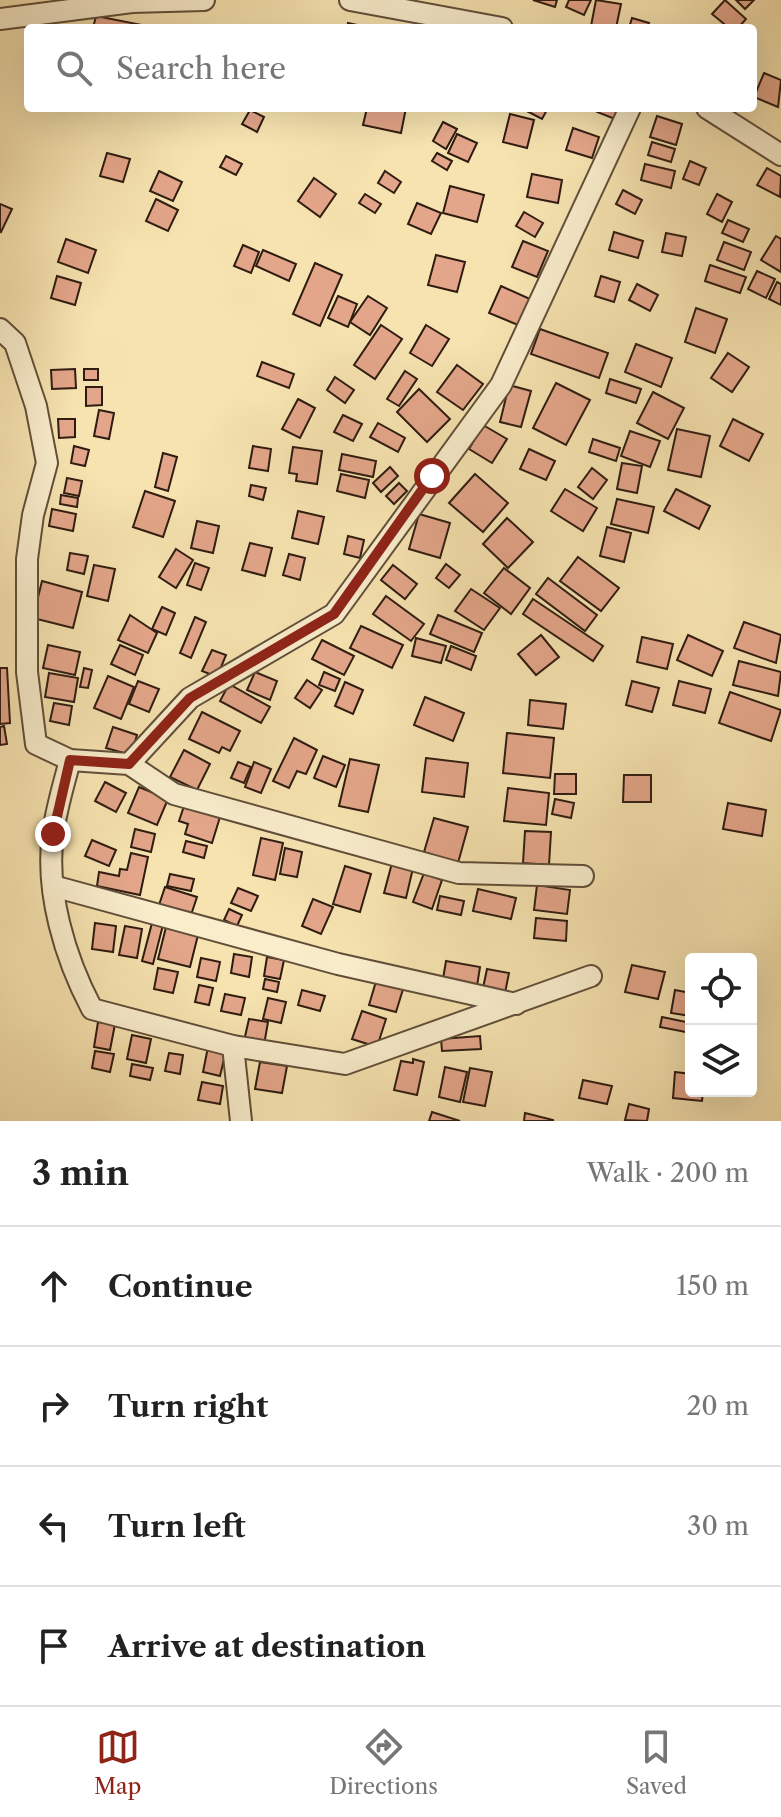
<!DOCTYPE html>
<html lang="en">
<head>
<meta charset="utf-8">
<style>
	:root { --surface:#fff; --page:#f2f2f2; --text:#222; --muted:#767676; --line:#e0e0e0; --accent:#8f2418 }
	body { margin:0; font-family:"Libre Caslon Text",serif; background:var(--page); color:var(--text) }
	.controls { position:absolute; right:24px; bottom:24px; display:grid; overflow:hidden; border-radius:8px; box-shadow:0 8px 32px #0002 }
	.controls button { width:72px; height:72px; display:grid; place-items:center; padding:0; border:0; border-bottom:2px solid var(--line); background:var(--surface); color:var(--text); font:40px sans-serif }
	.stop { position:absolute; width:24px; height:24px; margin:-18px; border:6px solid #8f2418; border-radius:50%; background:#fff }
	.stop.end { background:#8f2418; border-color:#fff; box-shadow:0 2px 8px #0008 }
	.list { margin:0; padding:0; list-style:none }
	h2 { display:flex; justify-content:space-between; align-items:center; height:104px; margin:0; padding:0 32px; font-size:34px }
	h2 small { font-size:26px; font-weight:400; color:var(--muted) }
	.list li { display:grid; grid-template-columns:52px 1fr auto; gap:24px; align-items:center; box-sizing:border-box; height:120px; padding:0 32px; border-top:2px solid var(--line) }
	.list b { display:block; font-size:30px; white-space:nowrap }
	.list em { font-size:26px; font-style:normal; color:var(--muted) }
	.icon { flex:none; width:44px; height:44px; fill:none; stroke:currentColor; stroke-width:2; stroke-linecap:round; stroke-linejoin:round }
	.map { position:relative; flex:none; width:781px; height:1121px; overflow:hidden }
	.search { position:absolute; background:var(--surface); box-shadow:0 8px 32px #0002; left:24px; right:24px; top:24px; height:88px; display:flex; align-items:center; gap:20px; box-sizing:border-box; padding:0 28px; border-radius:8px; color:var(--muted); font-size:30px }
	.sheet { height:584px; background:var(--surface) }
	nav { display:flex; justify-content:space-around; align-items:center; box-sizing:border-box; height:112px; border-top:2px solid var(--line); background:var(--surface); font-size:22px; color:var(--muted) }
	nav a { display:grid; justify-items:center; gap:4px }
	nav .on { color:var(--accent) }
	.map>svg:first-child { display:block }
</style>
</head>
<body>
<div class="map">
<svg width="781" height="1121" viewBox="0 0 781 1121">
	<rect width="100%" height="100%" fill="#f6e3b0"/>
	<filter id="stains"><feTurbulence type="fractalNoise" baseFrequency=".0025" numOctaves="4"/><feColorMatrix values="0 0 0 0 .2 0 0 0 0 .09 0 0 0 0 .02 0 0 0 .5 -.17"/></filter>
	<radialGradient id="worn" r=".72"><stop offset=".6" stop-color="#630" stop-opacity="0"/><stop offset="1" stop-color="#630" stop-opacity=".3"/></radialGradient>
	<g fill="#e4a68a" stroke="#2f1c11" stroke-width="2">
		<path d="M533,0h24l-2,7z"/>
		<path d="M569,0h22l-7,15 -18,-8z"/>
		<path d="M596,0l25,4 -5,24 -25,-2z"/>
		<path d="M725,0l21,19 -8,9h-9l-17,-14z"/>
		<path d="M736,0h18l-9,9z"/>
		<path d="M96,16l46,9v3h-49z"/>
		<path d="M632,18l17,5 -2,5h-18z"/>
		<path d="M348,23l23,5h-24z"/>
		<path d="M764,73l17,7 -3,27 -24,-10z"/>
		<path d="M367,108h39l-5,25 -38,-8z"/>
		<path d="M521,108h27l-6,11z"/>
		<path d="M598,108h21l-4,11 -18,-7z"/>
		<path d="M250,110l14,7 -7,15 -15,-8z"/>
		<path d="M510,114l24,6 -7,28 -24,-6z"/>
		<path d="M657,116l25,8 -6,21 -26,-8z"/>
		<path d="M443,122l14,7 -11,20 -13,-8z"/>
		<path d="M573,128l26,9 -7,21 -26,-8z"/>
		<path d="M457,134l20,9 -9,19 -20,-9z"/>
		<path d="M652,142l23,7 -4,13 -23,-7z"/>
		<path d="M107,153l23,6 -7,23 -23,-6z"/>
		<path d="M437,153l15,8 -5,9 -15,-9z"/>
		<path d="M226,156l16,8 -6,11 -16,-8z"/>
		<path d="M690,161l16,7 -7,17 -16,-6z"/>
		<path d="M645,164l30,7 -4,17 -30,-8z"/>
		<path d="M767,168l14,8 -1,21 -23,-12z"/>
		<path d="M159,171l23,11 -9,19 -23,-10z"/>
		<path d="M385,171l16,11 -7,11 -16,-10z"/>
		<path d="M532,174l30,6 -4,23 -31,-6z"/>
		<path d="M314,178l22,16 -16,23 -22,-16z"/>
		<path d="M450,186l34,9 -7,27 -34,-9z"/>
		<path d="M623,190l19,10 -7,14 -19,-10z"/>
		<path d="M365,194l16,10 -6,9 -16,-10z"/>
		<path d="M717,194l15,8 -10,20 -15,-8z"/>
		<path d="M156,199l22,11 -10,21 -22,-10z"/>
		<path d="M417,203l24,10 -10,21 -23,-10z"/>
		<path d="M0,204l12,5 -11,23 -1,-1z"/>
		<path d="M524,212l19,11 -8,14 -19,-11z"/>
		<path d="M728,220l21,9 -6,13 -21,-9z"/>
		<path d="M614,232l29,9 -5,17 -29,-8z"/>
		<path d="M666,233l20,4 -4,19 -20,-4z"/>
		<path d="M776,236l5,3v33l-20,-12z"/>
		<path d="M66,239l30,11 -8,23 -30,-11z"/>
		<path d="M523,241l25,10 -11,26 -25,-10z"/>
		<path d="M724,242l27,10 -7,18 -27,-10z"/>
		<path d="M243,245l16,7 -8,21 -17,-7z"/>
		<path d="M263,250l33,14 -7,17 -33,-15z"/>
		<path d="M436,255l29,7 -8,30 -29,-7z"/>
		<path d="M315,263l27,12 -22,51 -27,-12z"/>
		<path d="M710,265l36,12 -6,16 -35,-12z"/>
		<path d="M757,271l18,8 -9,19 -18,-9z"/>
		<path d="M57,276l24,7 -6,22 -24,-7z"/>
		<path d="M601,276l19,6 -6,20 -19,-6z"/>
		<path d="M777,282l4,2v21l-12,-6z"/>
		<path d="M637,284l21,11 -8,16 -21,-11z"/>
		<path d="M501,286l29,13 -12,26 -29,-12z"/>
		<path d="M338,296l19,8 -9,23 -20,-9z"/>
		<path d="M368,296l19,12 -17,27 -20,-13z"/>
		<path d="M696,308l31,11 -12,34 -30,-11z"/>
		<path d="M381,325l21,14 -27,40 -21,-14z"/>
		<path d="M426,325l23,14 -17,27 -22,-13z"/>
		<path d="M540,329l68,24 -9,25 -68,-24z"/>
		<path d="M636,344l36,14 -11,29 -36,-15z"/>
		<path d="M728,353l21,14 -17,25 -21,-14z"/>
		<path d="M262,362l32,12 -5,14 -32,-12z"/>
		<path d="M457,365l26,19 -20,26 -26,-18z"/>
		<path d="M75,369l1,19 -24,1 -1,-19z"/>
		<rect x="84" y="369" width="14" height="11"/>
		<path d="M405,371l12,8 -18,27 -12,-7z"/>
		<path d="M335,377l19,13 -9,13 -18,-13z"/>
		<path d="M610,379l31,10 -5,14 -30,-10z"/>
		<path d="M556,383l34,17 -24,45 -33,-17z"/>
		<path d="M509,385l22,6 -10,36 -21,-5z"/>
		<path d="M86,387h16v18l-16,1z"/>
		<path d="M419,389l31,30 -23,23 -30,-30z"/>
		<path d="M653,392l31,16 -16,31 -31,-16z"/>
		<path d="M298,399l17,9 -15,30 -18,-9z"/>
		<path d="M99,410l15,3 -5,26 -15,-3z"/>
		<path d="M343,415l19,9 -9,17 -19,-9z"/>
		<path d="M58,419h17v18l-16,1z"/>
		<path d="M733,419l30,15 -14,27 -29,-15z"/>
		<path d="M378,423l27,15 -7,14 -28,-15z"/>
		<path d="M483,425l24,14 -15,24 -23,-14z"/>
		<path d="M677,429l33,7 -9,41 -33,-7z"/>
		<path d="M630,431l30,10 -10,26 -29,-11z"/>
		<path d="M593,439l27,9 -4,13 -27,-9z"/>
		<path d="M74,446l15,4 -4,16 -14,-3z"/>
		<path d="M253,446l18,3 -3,22 -19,-3z"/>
		<path d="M293,447l29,4 -5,33 -21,-3 1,-7 -8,-1z"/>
		<path d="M529,449l26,12 -9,19 -26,-11z"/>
		<path d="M163,453l14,4 -9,34 -13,-4z"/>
		<path d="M342,454l34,7 -3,16 -34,-7z"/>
		<path d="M622,463l20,3 -5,27 -20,-4z"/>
		<path d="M390,467l8,9 -17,16 -8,-9z"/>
		<path d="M592,468l15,12 -14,19 -15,-12z"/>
		<path d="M341,474l28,6 -4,18 -28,-7z"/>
		<path d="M475,474l33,29 -25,29 -34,-29z"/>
		<path d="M67,478l15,3 -3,15 -15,-3z"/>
		<path d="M399,483l8,8 -13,13 -8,-8z"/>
		<path d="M251,485l15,3 -3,12 -14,-4z"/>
		<path d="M565,489l32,19 -14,23 -32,-20z"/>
		<path d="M676,489l34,17 -11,23 -35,-18z"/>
		<path d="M145,491l30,10 -12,36 -30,-10z"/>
		<path d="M61,495l17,3 -1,9 -17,-3z"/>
		<path d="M617,499l37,8 -6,26 -37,-9z"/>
		<path d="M52,509l24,5 -3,17 -24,-5z"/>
		<path d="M298,511l26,6 -6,27 -26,-6z"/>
		<path d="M419,514l31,9 -10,35 -31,-9z"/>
		<path d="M507,518l26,24 -25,26 -25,-24z"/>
		<path d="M197,521l22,5 -6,27 -22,-5z"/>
		<path d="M607,527l24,6 -7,29 -24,-6z"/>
		<path d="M348,536l16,4 -4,18 -16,-4z"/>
		<path d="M250,543l22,5 -7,28 -23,-6z"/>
		<path d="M176,549l17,11 -17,28 -17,-11z"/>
		<path d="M70,553l18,3 -4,18 -17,-4z"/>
		<path d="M289,554l16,4 -5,22 -17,-5z"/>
		<path d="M578,557l41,31 -18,23 -41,-30z"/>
		<path d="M195,563l14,5 -8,22 -14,-5z"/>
		<path d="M446,564l14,11 -11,13 -13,-10z"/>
		<path d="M94,565l21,4 -7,32 -21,-5z"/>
		<path d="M393,565l24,19 -12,15 -24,-19z"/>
		<path d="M504,568l26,20 -19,26 -27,-21z"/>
		<path d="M548,578l49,37 -12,16 -49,-37z"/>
		<path d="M42,581l40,11 -9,36 -40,-10z"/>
		<path d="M471,589l29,19 -16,22 -29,-19z"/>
		<path d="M386,596l38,28 -13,17 -38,-27z"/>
		<path d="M533,599l70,47 -10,15 -70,-47z"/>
		<path d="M162,607l13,6 -9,22 -14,-6z"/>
		<path d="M130,615l27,18 -9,20 -30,-13z"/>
		<path d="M438,615l44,18 -8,19 -44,-18z"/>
		<path d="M195,617l11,5 -15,36 -11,-5z"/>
		<path d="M744,622l37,13 -5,28 -42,-15z"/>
		<path d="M361,626l42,19 -11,23 -42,-20z"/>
		<path d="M541,635l18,22 -23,18 -18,-21z"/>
		<path d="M688,635l35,16 -11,25 -35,-16z"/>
		<path d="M642,637l31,7 -6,25 -30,-7z"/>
		<path d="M416,638l30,8 -5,17 -29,-7z"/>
		<path d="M322,640l32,16 -10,19 -32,-16z"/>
		<path d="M48,645l32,7 -5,23 -32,-7z"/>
		<path d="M120,645l23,10 -8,20 -24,-11z"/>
		<path d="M451,646l25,10 -5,14 -25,-10z"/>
		<path d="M212,650l14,5 -9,22 -15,-6z"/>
		<path d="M739,661l42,11 -3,24 -45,-11z"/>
		<path d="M0,668h7l3,55 -10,1z"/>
		<path d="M84,668l8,2 -4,18 -8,-1z"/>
		<path d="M255,672l22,9 -7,19 -23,-10z"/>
		<path d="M324,672l16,7 -5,12 -16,-6z"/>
		<path d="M49,673l29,5 -4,24 -29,-5z"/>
		<path d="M108,676l26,11 -13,32 -27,-11z"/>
		<path d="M307,680l15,10 -12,18 -15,-10z"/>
		<path d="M138,681l21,8 -10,23 -20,-8z"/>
		<path d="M632,681l27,7 -7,24 -26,-7z"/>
		<path d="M679,681l32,8 -6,24 -32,-8z"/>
		<path d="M345,682l18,8 -10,24 -18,-8z"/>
		<path d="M229,684l41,23 -9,16 -41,-22z"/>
		<path d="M730,692l51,18 -10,31 -52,-18z"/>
		<path d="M425,697l39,16 -11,28 -39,-16z"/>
		<path d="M530,700l36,4 -3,25 -35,-4z"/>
		<path d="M54,703l18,3 -3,19 -19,-4z"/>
		<path d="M202,712l38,19 -10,20 -8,-4 -3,6 -30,-14z"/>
		<path d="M4,726l3,18 -7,1v-18z"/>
		<path d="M113,727l24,8 -6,20 -25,-7z"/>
		<path d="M507,733l47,5 -4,40 -47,-5z"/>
		<path d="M294,738l23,12 -11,24 -9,-3 -8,17 -16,-7z"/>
		<path d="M184,750l26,14 -13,26 -27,-13z"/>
		<path d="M323,756l22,9 -9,22 -22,-9z"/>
		<path d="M426,758l42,5 -4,34 -42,-5z"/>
		<path d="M350,759l29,6 -11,47 -29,-6z"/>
		<path d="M238,762l13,5 -7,16 -13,-5z"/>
		<path d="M254,762l17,7 -10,24 -16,-6z"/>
		<path d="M555,774h21v20h-22z"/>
		<path d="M624,775h27v27h-28z"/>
		<path d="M105,782l21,11 -10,19 -21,-11z"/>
		<path d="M139,787l29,12 -11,26 -29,-12z"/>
		<path d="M508,788l41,5 -3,32 -42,-4z"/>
		<path d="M555,799l19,4 -3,15 -19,-4z"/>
		<path d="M728,803l38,7 -4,26 -39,-7z"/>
		<path d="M184,806l36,11 -8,26 -27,-9 3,-10 -9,-3z"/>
		<path d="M434,818l34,9 -10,36 -34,-11z"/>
		<path d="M135,829l20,5 -4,18 -20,-5z"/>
		<path d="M525,831l26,1 -2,33 -26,-2z"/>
		<path d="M261,838l22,5 -8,37 -22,-5z"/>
		<path d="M92,840l24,10 -7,16 -24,-10z"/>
		<path d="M186,841l21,5 -3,12 -21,-6z"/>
		<path d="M285,848l17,4 -5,25 -17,-3z"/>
		<path d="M131,853l17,4 -8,38 -43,-9 2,-14 20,4 1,-7 7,1z"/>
		<path d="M392,863l21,5 -7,30 -22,-5z"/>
		<path d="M345,866l26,8 -11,38 -27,-8z"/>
		<path d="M424,873l18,7 -10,29 -19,-7z"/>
		<path d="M170,874l24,5 -3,12 -24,-5z"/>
		<path d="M537,885l33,5 -3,24 -33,-4z"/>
		<path d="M165,887l32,10 -6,18 -32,-10z"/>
		<path d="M238,888l20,8 -7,15 -20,-8z"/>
		<path d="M478,889l38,9 -5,21 -38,-8z"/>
		<path d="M440,896l24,5 -3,14 -24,-5z"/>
		<path d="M313,899l20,8 -12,27 -19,-8z"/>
		<path d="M229,909l13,6 -5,11 -13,-6z"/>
		<path d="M536,918l31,3 -1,20 -32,-3z"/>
		<path d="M95,923l21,3 -3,26 -21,-3z"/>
		<path d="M152,923l11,2 -10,39 -11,-3z"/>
		<path d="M125,926l17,3 -5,29 -18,-3z"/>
		<path d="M166,927l32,8 -8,32 -32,-8z"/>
		<path d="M234,954l18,3 -3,20 -18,-4z"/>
		<path d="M267,957l17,3 -4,19 -16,-3z"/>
		<path d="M201,958l19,4 -4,19 -19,-4z"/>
		<path d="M446,961l34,6 -3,19 -34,-7z"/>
		<path d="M632,965l33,7 -7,27 -33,-7z"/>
		<path d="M158,968l20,4 -5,21 -19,-4z"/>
		<path d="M487,969l22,4 -4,20 -22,-5z"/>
		<path d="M377,978l27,8 -8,26 -27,-7z"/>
		<path d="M265,979l14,3 -2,10 -14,-3z"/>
		<path d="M199,985l14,3 -4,17 -14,-3z"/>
		<path d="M302,990l23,6 -5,15 -22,-6z"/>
		<path d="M675,990l16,3v23l-20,-3z"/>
		<path d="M225,994l20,4 -4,17 -20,-4z"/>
		<path d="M268,998l18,4 -5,21 -18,-4z"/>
		<path d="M362,1011l24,8 -9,28 -25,-8z"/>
		<path d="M662,1017l29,6v10l-31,-6z"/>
		<path d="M249,1019l19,3 -4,23 -20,-4z"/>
		<path d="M98,1022l17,2 -5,26 -16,-3z"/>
		<path d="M132,1035l19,4 -5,24 -19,-4z"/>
		<path d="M480,1036l1,13 -39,2 -1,-12z"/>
		<path d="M208,1047l18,4 -6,25 -17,-4z"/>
		<path d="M95,1051l19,3 -4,18 -18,-4z"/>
		<path d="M169,1053l14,2 -3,19 -15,-3z"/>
		<path d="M413,1059l11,3 -7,33 -23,-5 7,-29 12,2z"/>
		<path d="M260,1062l27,4 -5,27 -27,-4z"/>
		<path d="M132,1064l21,4 -3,12 -20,-4z"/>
		<path d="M445,1067l22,5 -7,30 -21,-5z"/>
		<path d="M470,1068l22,4 -7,34 -22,-4z"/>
		<path d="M675,1072l16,2v17h12l-1,10 -29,-3z"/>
		<path d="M583,1080l29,6 -5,18 -28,-6z"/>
		<path d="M202,1082l21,4 -3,18 -22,-4z"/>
		<path d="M629,1104l20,5 -2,12 -22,-1z"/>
		<path d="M432,1112l28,9h-31z"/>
		<path d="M525,1113l28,7v1h-29z"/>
	</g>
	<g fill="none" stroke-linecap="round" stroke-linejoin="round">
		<g stroke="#614e39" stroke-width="24">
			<g id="street">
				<path d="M350,0l152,28"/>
				<path d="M0,19l132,-17 72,-2"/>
				<path d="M707,108l74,47"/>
				<path d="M0,329l15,14 21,63 11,57 -14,52 -6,44v113l9,72 34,16 59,4 45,30 285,79 124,3"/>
				<path d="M70,760c-6,24 -14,49 -17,74 -8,58 12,124 39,175l141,37 112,18 246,-88"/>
				<path d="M129,764l61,-66 144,-84 167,-229 129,-277"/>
				<path d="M53,886l285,78 178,40"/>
				<path d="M233,1046l8,75"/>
			</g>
		</g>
		<use href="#street" stroke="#f9edcc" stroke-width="20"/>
	</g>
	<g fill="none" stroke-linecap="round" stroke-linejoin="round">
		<path stroke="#8f2418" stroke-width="10" d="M53,834l17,-74 59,4 61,-66 144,-84 98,-138"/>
	</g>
	<rect width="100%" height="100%" filter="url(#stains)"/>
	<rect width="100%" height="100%" fill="url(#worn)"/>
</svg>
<div class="controls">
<button><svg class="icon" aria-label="locate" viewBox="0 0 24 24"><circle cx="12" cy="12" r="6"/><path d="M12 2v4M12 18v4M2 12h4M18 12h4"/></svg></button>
<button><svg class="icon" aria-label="layers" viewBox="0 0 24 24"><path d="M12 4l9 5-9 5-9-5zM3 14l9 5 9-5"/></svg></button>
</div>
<div class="stop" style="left:432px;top:476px"></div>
<div class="stop end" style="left:53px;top:834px"></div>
<div class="search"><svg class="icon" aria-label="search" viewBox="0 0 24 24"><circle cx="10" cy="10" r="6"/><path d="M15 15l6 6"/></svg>Search here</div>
</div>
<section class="sheet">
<h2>3 min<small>Walk · 200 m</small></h2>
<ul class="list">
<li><svg class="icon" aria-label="ahead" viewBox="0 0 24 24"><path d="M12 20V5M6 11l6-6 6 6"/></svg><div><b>Continue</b></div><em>150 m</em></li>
<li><svg class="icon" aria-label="right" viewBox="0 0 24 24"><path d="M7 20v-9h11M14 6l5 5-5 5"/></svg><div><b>Turn right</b></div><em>20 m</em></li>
<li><svg class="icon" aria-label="left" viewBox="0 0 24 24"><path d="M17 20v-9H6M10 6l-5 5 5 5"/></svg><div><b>Turn left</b></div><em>30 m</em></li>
<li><svg class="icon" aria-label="arrive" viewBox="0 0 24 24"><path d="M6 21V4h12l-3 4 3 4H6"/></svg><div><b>Arrive at destination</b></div></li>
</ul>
</section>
<nav>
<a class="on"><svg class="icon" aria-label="map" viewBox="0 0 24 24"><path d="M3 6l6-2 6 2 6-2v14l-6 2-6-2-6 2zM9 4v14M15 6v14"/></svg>Map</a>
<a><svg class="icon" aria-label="directions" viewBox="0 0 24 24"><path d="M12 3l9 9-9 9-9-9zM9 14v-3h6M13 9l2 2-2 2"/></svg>Directions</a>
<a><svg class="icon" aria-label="saved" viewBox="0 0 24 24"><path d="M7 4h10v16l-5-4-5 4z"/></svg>Saved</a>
</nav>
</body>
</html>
